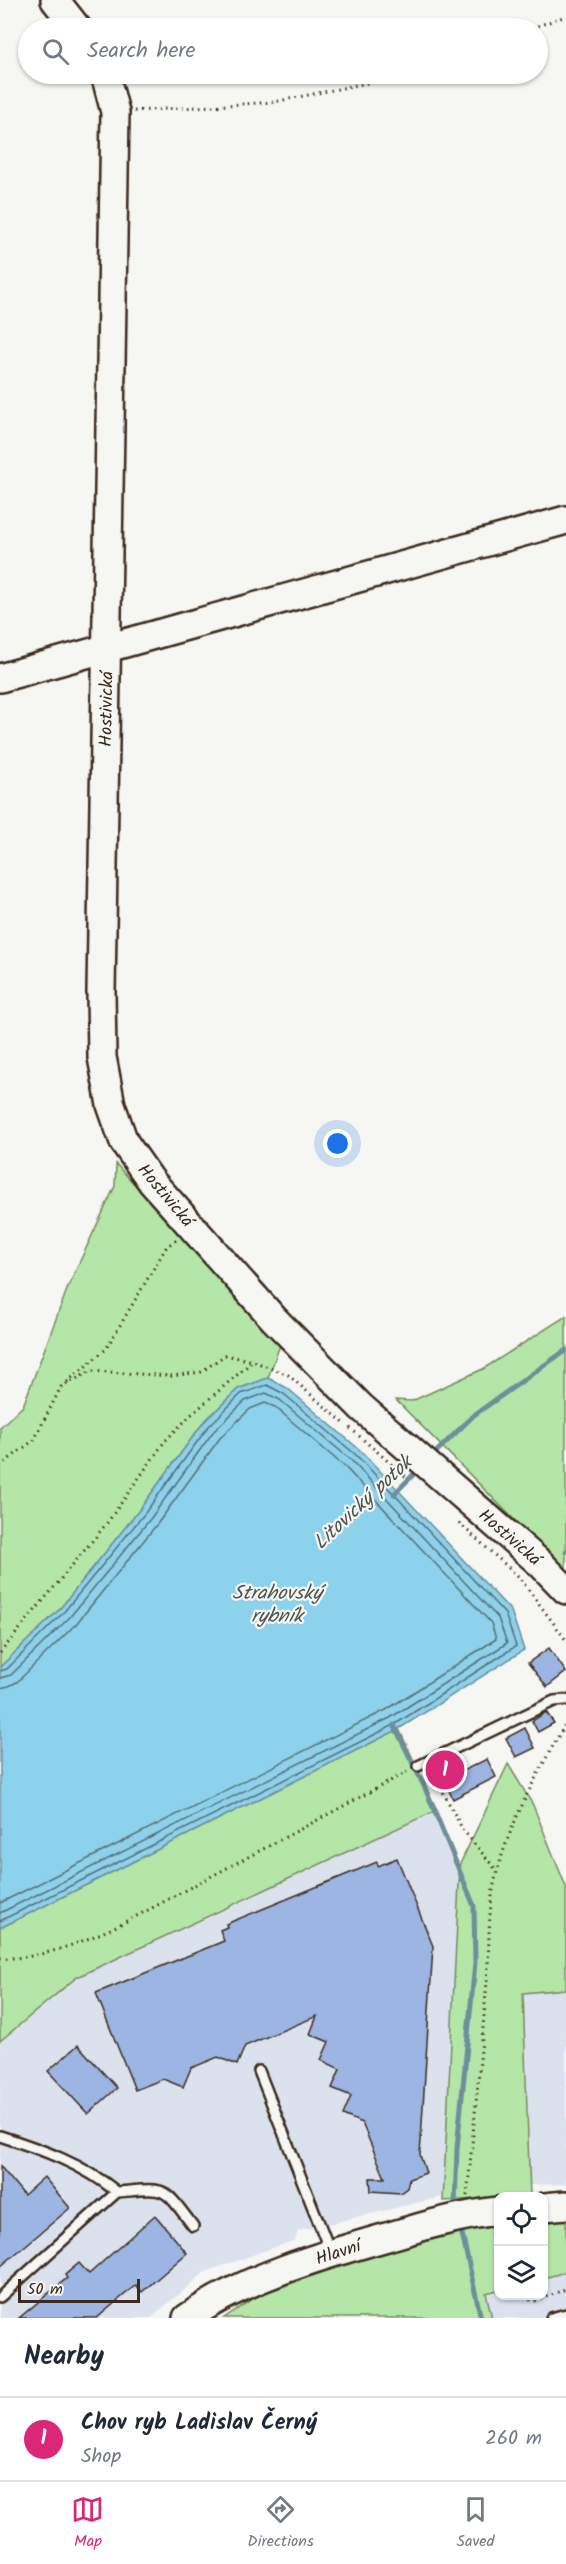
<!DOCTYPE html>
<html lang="en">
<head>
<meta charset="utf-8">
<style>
	:root { --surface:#fff; --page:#f2f2f3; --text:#1f2937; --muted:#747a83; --line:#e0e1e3; --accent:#db2777 }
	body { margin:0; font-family:Kalam,sans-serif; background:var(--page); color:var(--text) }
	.controls { position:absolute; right:18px; bottom:18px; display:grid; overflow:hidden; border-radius:12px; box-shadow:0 2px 4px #0004 }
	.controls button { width:54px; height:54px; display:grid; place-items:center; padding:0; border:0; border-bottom:2px solid var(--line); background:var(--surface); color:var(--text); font:30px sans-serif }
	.scale { position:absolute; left:18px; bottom:15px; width:122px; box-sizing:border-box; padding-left:6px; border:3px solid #3b2a1e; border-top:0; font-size:16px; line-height:21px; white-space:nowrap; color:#3b2a1e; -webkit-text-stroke:4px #f6f6f2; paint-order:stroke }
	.you { position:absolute; left:338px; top:1144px; width:21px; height:21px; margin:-15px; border:4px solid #fff; border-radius:50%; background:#1a73e8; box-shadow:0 0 0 9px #1a73e833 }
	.badge { display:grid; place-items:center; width:39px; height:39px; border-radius:50%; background:var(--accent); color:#fff; font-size:20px; font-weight:700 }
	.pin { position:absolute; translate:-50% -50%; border:3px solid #fff; box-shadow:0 2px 6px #0006 }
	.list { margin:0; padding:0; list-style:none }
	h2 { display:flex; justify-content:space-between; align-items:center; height:78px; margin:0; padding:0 24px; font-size:26px }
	h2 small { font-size:20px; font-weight:400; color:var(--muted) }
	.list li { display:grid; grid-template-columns:39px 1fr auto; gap:18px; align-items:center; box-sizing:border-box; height:84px; padding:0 24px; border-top:2px solid var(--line) }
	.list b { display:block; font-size:22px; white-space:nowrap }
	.list p { margin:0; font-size:20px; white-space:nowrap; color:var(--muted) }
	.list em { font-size:20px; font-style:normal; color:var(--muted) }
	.icon { flex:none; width:33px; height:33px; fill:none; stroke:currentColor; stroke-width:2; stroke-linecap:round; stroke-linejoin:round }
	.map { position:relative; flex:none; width:566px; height:2318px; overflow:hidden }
	.search { position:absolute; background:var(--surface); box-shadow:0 2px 4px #0004; left:18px; right:18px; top:18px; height:66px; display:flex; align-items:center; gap:15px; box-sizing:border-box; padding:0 21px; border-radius:33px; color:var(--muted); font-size:22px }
	.sheet { height:162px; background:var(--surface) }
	nav { display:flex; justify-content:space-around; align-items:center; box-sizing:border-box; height:84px; border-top:2px solid var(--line); background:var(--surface); font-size:16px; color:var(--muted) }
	nav a { display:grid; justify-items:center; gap:3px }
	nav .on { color:var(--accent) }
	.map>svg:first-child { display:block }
</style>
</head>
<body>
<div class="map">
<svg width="566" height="2318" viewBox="0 0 566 2318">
	<rect width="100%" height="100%" fill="#f6f6f2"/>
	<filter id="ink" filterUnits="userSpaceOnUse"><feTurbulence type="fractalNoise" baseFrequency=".0167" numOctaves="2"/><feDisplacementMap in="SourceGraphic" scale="12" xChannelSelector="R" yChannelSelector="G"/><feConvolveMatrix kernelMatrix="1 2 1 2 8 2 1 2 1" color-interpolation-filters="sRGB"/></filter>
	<g filter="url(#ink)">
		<g fill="#dbe2ed">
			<path d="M437,1810l34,98 -21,287 -152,36 -3,9 -90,32 -54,46h-151v-277l77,-64z"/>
			<path d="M566,1989v195l-36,1 -7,-193z"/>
			<path d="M566,2272v46h-74l-6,-25 12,-3v6h46v-18z"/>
		</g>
		<g fill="#b4e6a7" stroke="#788862" stroke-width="1.5">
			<path d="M116,1164l164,181 -12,33 -30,11 -35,34 -63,86 -81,101 -59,57v-240l23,-21 45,-119 47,-101z"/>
			<path d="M566,1316v256l-170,-172 16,1 71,-32z"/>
			<path d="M399,1729l38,81 -360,167 -77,64v-113z"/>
			<path d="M508,1764l25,41 33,82v102l-43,4 7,203 -87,5 17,-337z"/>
			<path d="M566,2215v57l-22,6v-61z"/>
			<path d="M498,2222v68l-12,3 6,25h-268l33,-22 173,-63z"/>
		</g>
		<path fill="#8cd2ed" stroke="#6c8f9a" stroke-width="1.5" d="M268,1378l19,10 73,62 38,40 113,121 13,39 -127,80 -397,198v-261l59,-57 81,-101 63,-86 35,-34z"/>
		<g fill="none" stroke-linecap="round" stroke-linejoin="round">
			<g stroke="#5b6d71" stroke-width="1.5">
				<path d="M0,1671l7,-2 56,-56 82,-100 63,-86 33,-33 26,-9 17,9 72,61 38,39 111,120 11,32 -122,79 -394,196"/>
				<path d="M0,1678l11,-3 58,-57 82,-100 62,-86 32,-31 21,-8 14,7 71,60 147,158 9,25 -117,75 -390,195"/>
				<path d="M0,1688l9,-2 8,-4 59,-58 82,-101 62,-85 30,-29 15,-6 10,4 70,60 146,156 5,16 -110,71 -386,193"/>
			</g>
			<g stroke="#6c8f9a" stroke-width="5">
				<path d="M430,1458l44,-43 92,-65"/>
				<path d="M394,1494l25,-25"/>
				<path d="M566,1552v-1"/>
				<path d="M394,1725l31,63 49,118 1,57 -18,185 -2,58"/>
				<path d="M461,2230l20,88"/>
			</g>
		</g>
		<g fill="#9cb5e2" stroke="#3b2a1e" stroke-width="1.5">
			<path d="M549,1648l17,24 -19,15 -19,-24z"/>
			<path d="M546,1712l8,11 -16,9 -6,-11z"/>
			<path d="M525,1728l10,20 -19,9 -10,-19z"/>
			<path d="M487,1759l9,18 -43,22 -9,-19z"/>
			<path d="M397,1858l36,88 -13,209 6,18 -17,6 -2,9 -7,5 -29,-2 -1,-13h15l-23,-55 -19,-8 8,-19 -19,-8 8,-19 -19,-9 8,-18 -19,-8 7,-18 -72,30 -8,19 -19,-8 -27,11 -8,19 -20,-8 -28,11 -39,-97 128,-52 -4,-11 7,-3 -1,-3 151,-62 1,4z"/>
			<path d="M78,2045l39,43 -29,26 -40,-43z"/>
			<path d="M0,2166l24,29 20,-18 26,31 -70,59z"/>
			<path d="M155,2215l32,38 -45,39 -6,-7 -39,33h-78l48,-40 -2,-3 14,-12 10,11z"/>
		</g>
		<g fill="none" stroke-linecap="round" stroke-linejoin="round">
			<g stroke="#3b2a1e" stroke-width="14">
				<g id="lane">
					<path d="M418,1766l136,-65 12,-1"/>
					<path d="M259,2071l71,180"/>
					<path d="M0,2136c41,13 83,28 117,56 51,-4 45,-7 76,34"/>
					<path d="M0,2297l117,-105"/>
					<path d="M551,2318l15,-4"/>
				</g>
			</g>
			<g stroke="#3b2a1e" stroke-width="32">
				<g id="secondary">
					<path d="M55,0l22,28"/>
					<path d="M105,74l10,38 -14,880 1,65 9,48 13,37 28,40 122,137 87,88 180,157 25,26"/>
					<path d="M0,678l566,-158"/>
					<path d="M544,2207l22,-2"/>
					<path d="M187,2318c57,-40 133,-62 200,-81 37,-11 73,-22 111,-26"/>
				</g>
			</g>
			<g stroke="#3b2a1e" stroke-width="3" stroke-dasharray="1.5 4.5" stroke-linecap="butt">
				<path d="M532,28l34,-12"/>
				<path d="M134,111l140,-9 137,-28"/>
				<path d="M67,1382l39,-33 61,-103 9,-6"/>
				<path d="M350,1428l56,49"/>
				<path d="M0,1466l34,-26 27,-53 30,-16 81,5 29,-4 24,-17 28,6 35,14 57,49"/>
				<path d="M459,1523l60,54 47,63"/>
				<path d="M0,1653l107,-130 58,-82 27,-27 61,-53"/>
				<path d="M432,1771l31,59 34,41"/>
				<path d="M0,1958c64,4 150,-50 206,-79 67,-35 134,-71 201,-107"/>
				<path d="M467,2196c7,-72 14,-143 20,-215 3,-36 0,-74 10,-109 14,-52 42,-102 69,-149"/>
				<path d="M525,2296l8,6 33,-13"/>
			</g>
			<use href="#lane" stroke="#f6f6f2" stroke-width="9"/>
			<use href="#secondary" stroke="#f6f6f2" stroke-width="27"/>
		</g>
	</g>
	<g text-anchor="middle" stroke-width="4.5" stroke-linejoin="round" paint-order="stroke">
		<g font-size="18" fill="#3b2a1e" stroke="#f6f6f2">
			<text transform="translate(106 709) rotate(-89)" y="6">Hostivická</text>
			<text transform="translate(166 1195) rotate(50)" y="6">Hostivická</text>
			<text transform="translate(510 1537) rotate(41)" y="6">Hostivická</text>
			<text transform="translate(338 2252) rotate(-18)" y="6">Hlavní</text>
		</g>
		<g font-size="20" font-style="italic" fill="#4f5452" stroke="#f6f6f2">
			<text transform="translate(362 1502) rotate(-43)" y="7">Litovický potok</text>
			<text x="277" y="1599">Strahovský<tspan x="277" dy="23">rybník</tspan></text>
		</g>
	</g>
</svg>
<div class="controls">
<button><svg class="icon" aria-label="locate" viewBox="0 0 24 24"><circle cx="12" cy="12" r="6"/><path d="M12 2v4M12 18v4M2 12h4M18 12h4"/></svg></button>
<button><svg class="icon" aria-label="layers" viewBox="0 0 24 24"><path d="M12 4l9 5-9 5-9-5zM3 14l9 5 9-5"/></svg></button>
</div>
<div class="scale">50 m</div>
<div class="you"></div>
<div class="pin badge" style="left:445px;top:1770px">1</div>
<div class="search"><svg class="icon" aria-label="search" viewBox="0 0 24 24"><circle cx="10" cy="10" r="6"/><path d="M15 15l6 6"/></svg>Search here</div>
</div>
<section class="sheet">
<h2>Nearby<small></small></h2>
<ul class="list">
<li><span class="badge">1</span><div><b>Chov ryb Ladislav Černý</b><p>Shop</p></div><em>260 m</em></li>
</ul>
</section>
<nav>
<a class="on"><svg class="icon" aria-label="map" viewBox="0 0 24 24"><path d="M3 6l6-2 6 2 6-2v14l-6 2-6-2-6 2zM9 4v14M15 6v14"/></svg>Map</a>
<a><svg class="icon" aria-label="directions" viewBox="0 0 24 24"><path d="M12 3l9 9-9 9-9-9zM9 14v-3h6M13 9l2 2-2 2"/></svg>Directions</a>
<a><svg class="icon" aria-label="saved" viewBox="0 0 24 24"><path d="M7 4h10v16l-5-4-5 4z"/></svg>Saved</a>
</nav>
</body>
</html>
